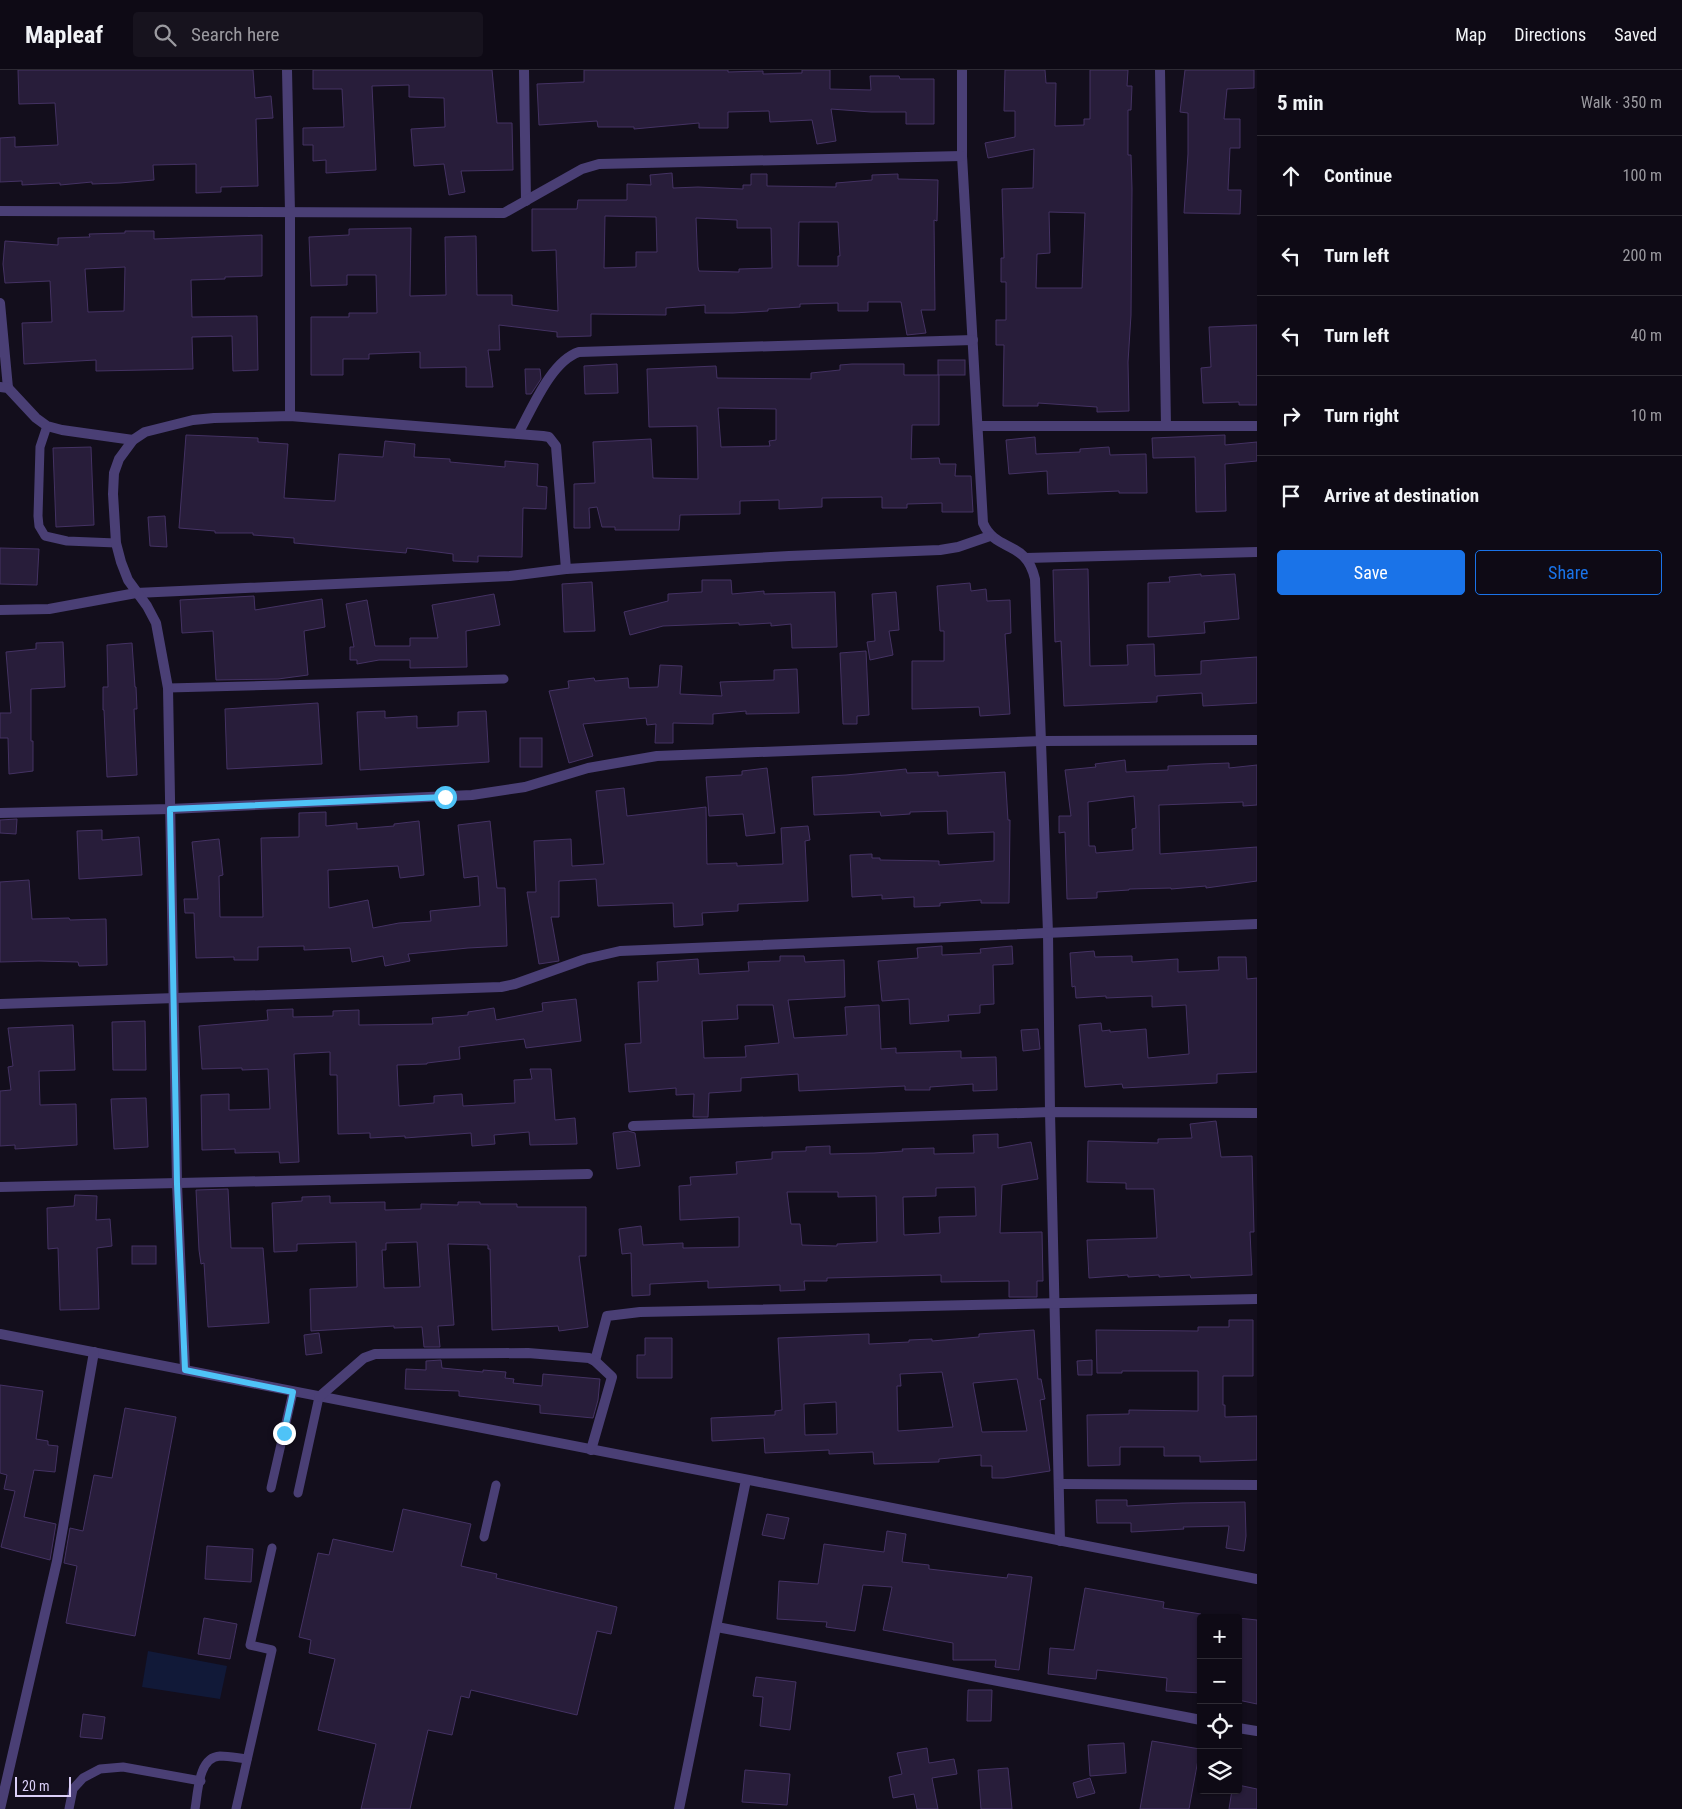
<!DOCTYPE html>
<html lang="en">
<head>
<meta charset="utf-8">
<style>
	:root { --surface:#0e0a15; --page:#17131e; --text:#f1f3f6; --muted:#9b9aa0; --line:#2e2b34; --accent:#1a73e8 }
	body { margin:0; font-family:"Roboto Condensed",sans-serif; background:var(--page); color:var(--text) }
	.controls { position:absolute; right:15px; bottom:15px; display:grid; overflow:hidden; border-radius:5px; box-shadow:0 1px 4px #0004 }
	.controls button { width:45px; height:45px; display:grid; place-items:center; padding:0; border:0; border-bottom:1px solid var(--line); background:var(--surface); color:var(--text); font:25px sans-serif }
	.scale { position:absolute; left:15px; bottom:12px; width:56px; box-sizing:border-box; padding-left:5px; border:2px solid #dbcff8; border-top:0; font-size:14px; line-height:18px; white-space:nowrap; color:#dbcff8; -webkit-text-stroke:4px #130e1c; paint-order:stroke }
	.stop { position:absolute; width:15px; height:15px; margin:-11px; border:4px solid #4fc3f7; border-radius:50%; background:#fff }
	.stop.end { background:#4fc3f7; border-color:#fff; box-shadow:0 1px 5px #0008 }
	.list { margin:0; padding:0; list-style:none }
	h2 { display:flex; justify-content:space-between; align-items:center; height:65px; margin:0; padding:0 20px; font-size:21px }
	h2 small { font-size:16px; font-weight:400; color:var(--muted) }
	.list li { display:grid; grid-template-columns:32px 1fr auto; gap:15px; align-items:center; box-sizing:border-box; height:80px; padding:0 20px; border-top:1px solid var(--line) }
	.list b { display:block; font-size:19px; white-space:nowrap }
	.list em { font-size:16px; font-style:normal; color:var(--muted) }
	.actions { display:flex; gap:10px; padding:15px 20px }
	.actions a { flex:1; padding:11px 0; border:1px solid var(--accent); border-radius:5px; text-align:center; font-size:18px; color:var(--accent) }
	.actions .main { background:var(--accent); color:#fff }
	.icon { flex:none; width:28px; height:28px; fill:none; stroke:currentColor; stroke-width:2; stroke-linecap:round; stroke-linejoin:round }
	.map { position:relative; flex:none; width:1257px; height:1739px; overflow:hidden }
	header { display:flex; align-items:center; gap:30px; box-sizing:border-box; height:70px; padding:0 25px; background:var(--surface); border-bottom:1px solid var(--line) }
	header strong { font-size:24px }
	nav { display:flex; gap:28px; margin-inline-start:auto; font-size:18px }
	.search { width:350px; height:45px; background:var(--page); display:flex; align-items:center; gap:12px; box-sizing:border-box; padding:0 18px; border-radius:5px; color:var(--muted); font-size:19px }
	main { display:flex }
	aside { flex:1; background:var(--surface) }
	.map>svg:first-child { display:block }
</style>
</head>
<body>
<header>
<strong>Mapleaf</strong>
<div class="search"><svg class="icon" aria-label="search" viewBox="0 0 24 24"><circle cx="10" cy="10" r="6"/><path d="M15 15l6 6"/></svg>Search here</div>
<nav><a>Map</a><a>Directions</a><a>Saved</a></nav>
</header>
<main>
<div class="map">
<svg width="1257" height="1739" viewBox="0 0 1257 1739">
	<rect width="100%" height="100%" fill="#130e1c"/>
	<path fill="#111938" d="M148,1581l79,15 -7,33 -78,-12z"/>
	<g fill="#281d3a" stroke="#443263" fill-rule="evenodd">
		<path d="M18,0h235l2,28 16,-2 2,22 -17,1 2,67 -37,1v5l-25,1v-29l-43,1 1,15 -34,3 -28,1v-2l-32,3v-2l-38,2v-4l-22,1v-44l15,-1v10l43,-2 -3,-42 -36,1z"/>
		<path d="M313,0h179l5,53h15l1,47 -52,1 4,21 -16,3 -5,-31 -30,2 -3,-37 34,-2 -1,-29 -35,-1v-12l-37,1 4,84 -50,3v-13l-13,1v-16h-10v-17l41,-1 -2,-38h-29z"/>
		<path d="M584,0h144v2l35,-1v3l39,-1v-3h28v19l41,1 -1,-14h29l1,3h34v45h-28v-12h-35l-40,-3 5,32 -19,3 -5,-24 -42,2 -1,-11 -41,1v16h-29v-5l-65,6v-2h-36l-1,-6 -58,4 -2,-41 47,-2z"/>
		<path d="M1005,0h40l1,13h10l-1,43 29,-1v-6h6v-49h38l-1,16h5l-1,24h-3v45h3l1,34 -1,126 -3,47 1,49 -32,1v-5l-59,-4v3h-35l1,-61h-8v-25h10v-38h-5v-24h3l-2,-69 31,-1 1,-39 -46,9 -3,-15 30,-6v-26h-11zM1049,142l36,1 -3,75h-46l1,-34 13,-1z"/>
		<path d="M1185,0h69v18l-27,1 -3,30h16v29h-10l-2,42h13l-1,24 -56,-1 4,-59v-41l-8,-1z"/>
		<path d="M672,103l1,15 25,-1 45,2v-4h8v-11h16v12l69,1v-4l36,-3v-5l26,-1v5l40,1 -1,41 -3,-1 1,90h-14l5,23 -19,2 -6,-33h-33v9h-30v-8l-38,1v3l-32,2v2l-35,2h-28v-8l-39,3v7l-75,-1v22l-34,1v-5l-58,-7 1,25h-12l5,37h-27v-20l-46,1v-16l-51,2v5h-26v16h-32v-58h38v-4h28l-1,-38h-29v10l-36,1 -2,-49 40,-2v-6l62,-1 -1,68 36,-1 -1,-58 31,-1 1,59h35v10l46,6 -2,-61 -24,1v-42h45l1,-9h49v-16l24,1 -1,-10zM605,146l51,1 1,35h-21v15l-32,1zM696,148l41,2v8h34l1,40 -33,1v3l-40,-1 -1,-4zM799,152h39l2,34h-2v10h-40z"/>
		<path d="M125,161h29v8l108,-4v41l-37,1v2l-34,1 1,37 65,-1 1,54 -25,1 -1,-35 -40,1 1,32 -97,2v-11l-72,4 -2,-41 30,-1 -2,-41 -45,2 -2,-19 2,-23 53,4v-7l32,-1 -1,-3 36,-1zM125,197l-1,44 -36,1 -3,-43z"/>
		<path d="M1257,255v80h-18v-3l-36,1 -2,-35 10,-1 -2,-40z"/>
		<rect x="938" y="290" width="27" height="15"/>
		<path d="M617,294l1,29 -33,1 -1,-28z"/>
		<path d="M852,294h52v11h35v50h-27l-1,34 28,-1 1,6h16l-1,12h16l2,36h-31v-9l-35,1v4h-25v-11l-60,1v9l-43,2v-9l-39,1v13l-60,1 -1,15h-64v-3h-13l-5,-20 -8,1 1,20h-16v-44l21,-1 -2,-41 58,-3 2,39 45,1 -1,-53 -48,1 -2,-58 69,-3 1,12 94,1v-6l29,-3v-5zM718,338l58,1v31l-7,1 1,5 -49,1z"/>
		<path d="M525,299h15l1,10 -10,15h-5z"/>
		<path d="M186,365l72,3v4l30,2 -4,54 51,3 4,-47 44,3 2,-16 30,3 -1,13 36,2v3l55,5v-6l33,3 -1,22 10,1 -1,22 -23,-1 -1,49 -44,-1v6l-25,-1v-7l-46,-6 -1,5 -112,-10v-5l-41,-3v-2h-38v-2l-36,-3z"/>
		<path d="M1225,365v10l32,-3v19l-32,3 1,47 -30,1 -1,-55 -42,1 -1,-20z"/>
		<path d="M1035,367l1,17 44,-2v-3l29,-2 1,8 36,-1 1,39h-28v-2l-71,3 -1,-23 -38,3 -3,-34z"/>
		<path d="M91,377l3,78 -38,2 -3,-79z"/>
		<path d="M165,446l2,31 -17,-1 -2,-29z"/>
		<path d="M0,478l39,1 -2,36 -37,-1z"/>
		<path d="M1088,499l2,97 38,-1 -1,-20 27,-1 1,32 46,-2v-13l56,-4v46l-54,3 -1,-13 -45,3v6l-93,4 -3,-65 -6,1 -2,-72z"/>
		<path d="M1201,504v2l34,-2 4,45 -35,3 1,11 -57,4v-54l22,-1 -1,-5z"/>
		<path d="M702,510h29l1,14 32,-3v3l71,-2 2,55 -45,1 -1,-24 -20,2v-3l-32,2v-2l-76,3 -33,9 -6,-23 44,-11v-7l34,-2z"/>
		<path d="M592,512l3,49 -31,1 -2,-48z"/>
		<path d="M970,513l1,8 15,-2 1,12 23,-1 1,33 -6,1 5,80 -30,2 -1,-9 -67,2v-48h32v-30h-4l-3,-45z"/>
		<path d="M896,522l3,38 -10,1 4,24 -23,5 -3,-18 8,-1 -3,-47z"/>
		<path d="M494,524l6,31 -34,6 1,36 -57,1v-8h-31l-22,4v-4h-7v-13h4l-8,-43 21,-4 8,46h35v-8h28l-6,-33z"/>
		<path d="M254,526l1,14 67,-11 3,28 -21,4 4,44 -30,4 -62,1 -3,-49 -31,2 -2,-33z"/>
		<path d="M63,572l2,45 -34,2v52h2v30l-24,3 -1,-36h-8v-25h11l-5,-61 30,-3v-6z"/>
		<path d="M132,573l3,44h1l1,22h-3l3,66 -30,2 -3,-67h-1v-23h5l-1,-42z"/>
		<path d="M866,581l3,64 -12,1v8h-14l-3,-71z"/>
		<path d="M660,595l22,1 -2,28 42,2 -2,-14 54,-2v-10l23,-1 2,44 -53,1v-3l-33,3v10l-40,-1v20h-18l1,-19 -9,1 -1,-7 -63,6 10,32 -24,7 -20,-72 20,-3 -1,-7 26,-3 1,3 33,-3 1,10 29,-1z"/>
		<path d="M318,633l4,61 -95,5 -2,-60z"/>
		<path d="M385,641v7l32,-2v12l41,-2v-14l28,-1 3,51 -129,8 -3,-58z"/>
		<rect x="520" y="668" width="22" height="29"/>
		<path d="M1125,690l1,12 42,-2v-4l34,-2 27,-1v5l28,-3v40l-14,1v-4l-84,3 1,49 97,-7v34l-51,7v-2l-35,3v-1l-42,1v1l-32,2v6l-30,1 -2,-67 -6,1v-17h12l-6,-46 31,-3 -1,-3zM1134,726l2,32 -4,1 1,21 -37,3 -1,-7h-6l-1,-44z"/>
		<path d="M767,698l8,65 -29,3 -3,-22 -34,2 -3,-39 36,-2v-4z"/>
		<path d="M906,699l1,4 31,-1v4l67,-4 3,48h2l-1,83h-28v-3l-41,3v3l-26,1v-10l-32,2v-4l-30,2 -2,-42 22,-1v4h8v2l59,1v4l55,-4v-29l-46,2 -1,-23 -37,1v2l-29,2 -1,-4 -66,3 -2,-38 34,-2z"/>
		<path d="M624,718l3,28 79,-9 1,57 30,-1v3l46,-2 -2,-36 27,-2 2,14 -5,1 3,60 -70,3v7l-36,2 1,12 -29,2 -1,-24 -75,3 -2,-27 -37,2v36h-8l8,44 -20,3 -12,-72h9l-2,-51 37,-2 1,27 32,-2 -8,-73z"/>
		<path d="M326,742v14l31,-3v6l37,-3v-2l25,-3 5,54 -24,3 -2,-12 -70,4 1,38 39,-8 5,28 26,-5 32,-2 -1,-10 50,-5 -2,-30 -14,2 -6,-53 32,-4 7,67h8l2,58 -39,2 -60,6 2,7 -25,5 -2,-10 -31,6 -2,-14 -46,2v-4l-46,1v13h-24v-3l-38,1 -2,-45h-9l-1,-14h14l-6,-57 27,-3 4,36 -4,1 1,41h43l-2,-79 38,-1v-24z"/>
		<path d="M17,749l-1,15 -16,-1v-13z"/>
		<path d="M102,760v10l37,-3 3,38 -63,4 -2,-48z"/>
		<path d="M29,810l3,39 37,-1 1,2 36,-1 1,46 -28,1 -1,-4 -39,-1 -39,1v-80z"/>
		<path d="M942,876v9l39,-2 -1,-4 32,-3 1,18 -20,1 1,39 -14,1v8l-32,2 1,6 -39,3 -1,-25 -27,2 -4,-40 40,-3 -1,-10z"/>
		<path d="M1094,881l1,6 37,-1v6l46,-3v13l41,-2 -1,-13h28l1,22 10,-1v94l-40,2v9l-94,5 -1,-4 -37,3 -6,-62 22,-2 1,8 8,-1v2l36,-3 2,29 41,-4 -3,-49 -34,2v-11l-46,2v-2l-30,2 -1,-12 -3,1 -2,-34z"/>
		<path d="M780,886h24l1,6 39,-2 1,37 -57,3 6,38 53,-3 -2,-28 34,-2 2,44 15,-1v5l65,-2v7l35,-1 1,33 -24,1v-7l-43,3v3h-25v-4l-106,5 -1,-17 -57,4v13l-32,2 -1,24h-15l1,-23 -18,1v-7l-47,4 -4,-48 16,-1 -3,-61 20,-1 -1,-19 41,-3 1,15 50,-3 -1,-9 32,-1zM737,935h36l6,38 -34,3 1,11 -42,1 -2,-37 36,-2z"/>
		<path d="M576,929l5,42 -55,7 -2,-9 -65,8 1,12 -33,4v1l-30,1 2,41 35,-3v-7l28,-2 1,12 52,-3 -1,-23 18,-1 -2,-10h21l4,51 20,-2 2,26 -47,1 -1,-13 -35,3 1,9 -23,2 -1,-13 -66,5v-2l-35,2v-5l-32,1 -1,-59h-7v-23l-36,2 5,108 -19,1 -1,-11 -44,1v-4l-33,1 -1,-55 28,-1v16l41,-1 -2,-40 -26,1v-2l-40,1 -3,-43 69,-6 -1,-10 26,-1v8l40,-1v-5l26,-1v15l74,-1 -1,-6 36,-3v-3l26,-4 2,12 47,-9 -1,-8z"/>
		<path d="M145,951l1,49h-33l-1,-48z"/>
		<path d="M73,955l2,45 -36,1 1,34 36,-1 1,41 -62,4v-4l-15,1v-55l11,-1 -3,-23 5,-1 -5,-38z"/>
		<path d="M1038,959l2,20 -17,2 -2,-21z"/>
		<path d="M146,1028l2,49 -34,2 -3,-50z"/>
		<path d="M1216,1051l5,36 31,-1 2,76h-4l2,43 -61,3 -1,-3 -31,2v-2l-31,2v-2l-39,3 -2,-38 70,-2 -3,-49h-28v-6l-39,-1 1,-41 70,2v-4l34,-1 -2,-14z"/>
		<path d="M628,1061l7,2 5,33 -23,3 -4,-36z"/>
		<path d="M998,1064v14l33,-6 7,37 -36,6 -2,48 42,-1 1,49h-6v16h-28v-16l-68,1v-7l-114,3v3h-23l1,9 -25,1v-6l-72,3v-7l-58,3v11l-18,1 -1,-43 -9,1 -3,-25 22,-3 2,19 40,-2v5l56,-1v-30l-59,3 -1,-34 12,-1 -1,-8 47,-3 -1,-12 36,-3v-7l34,-1v-4l24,-1v8l44,-1 29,-2 -1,-2 32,-1v6l40,-1 -1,-18zM975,1117l1,29 -37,1 1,16 -36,2 -1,-38 33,-1v-8zM787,1122h51v5l38,-1 1,46 -40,2v2l-35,-1 -2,-21h-9z"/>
		<path d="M228,1119l3,59h32l6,75 -61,4 -4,-64 -3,1 -2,-14 -3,-60z"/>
		<path d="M75,1125l22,1 -1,24 14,-1 2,27 -15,2 2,61 -39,1 -2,-62 -10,1 -1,-41 27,-2z"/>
		<path d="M330,1126v7l55,-1v8l36,-1v-5l37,1v-3h22v2h37v3h69v49h-7l9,71 -29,4 -1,-5 -66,4 -2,-81h-2v-4l-40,-1 6,81 -16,1 2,21h-16l-2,-20 -28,1v-2l-83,5 -1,-42 47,-2 -1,-45 -59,2v7l-23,1 -2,-49 30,-2v-4zM417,1172l3,45 -36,1 -2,-38h4v-7z"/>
		<rect x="132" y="1176" width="24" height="18"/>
		<path d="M1229,1250h24v56h-30v29h2v12l32,-1v44l-57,2v-6h-36v-9h-44v18l-32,1 -1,-51 42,-1v-4l69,1v-40h-76v2h-25l-1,-43 102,1v-4h31z"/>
		<path d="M1034,1260l4,49h3l4,20 -5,1 10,71 -46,7h-12v-12h-11v-11l-42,4v3l-65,2 -1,-12 -44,2v-4l-64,3 -1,-15 -52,3 -1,-23 64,-3v-4l7,-1 -4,-72 91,-4v10l40,-2v-2l23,-1v2l47,-4v-3zM942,1302l11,55 -55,4 -1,-45h4l-1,-12zM1017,1309l10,52 -45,1 -9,-49zM836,1332l1,32 -32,1 -1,-31z"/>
		<path d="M319,1263l3,20 -16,2 -2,-20z"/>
		<path d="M645,1268h27v40h-35v-23h8z"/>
		<path d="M441,1290l1,8 41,4v-2l23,2 -1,6 9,1 -1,4 29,3 1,-12 57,5 -2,21 -5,18 -53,-5v-8l-81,-9v-5l-54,-2 1,-20 20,1v-9z"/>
		<path d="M1092,1290v15h-14l-1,-14z"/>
		<path d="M0,1315l43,6 -7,48 12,2v4l10,1 -3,26 -21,-2 -10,47 32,7 -6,36 -49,-13 14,-56 -11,-2 3,-14 -7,-2z"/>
		<path d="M125,1338l51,9 -41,219 -69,-13 11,-57 -13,-3 6,-35 13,3 11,-56 18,3z"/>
		<path d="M1096,1430h31v6l55,-3 63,-1 1,34 -2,15 -18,-3 3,-22 -46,1 1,2 -53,3v-9h-34z"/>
		<path d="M403,1439l68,15 -10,42 36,8 -1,4 121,29 -6,27 -14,-3 -20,84 -106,-25 -2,8 -8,-2 -9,39 -24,-5 -18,79h-49l15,-65 -58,-14 17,-71 -26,-6 2,-13 -12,-3 19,-84 11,2 4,-16 60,13z"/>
		<path d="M767,1444l22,4 -5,21 -22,-4z"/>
		<path d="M887,1461l19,3 -4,28 27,3v4l78,9 1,-4 24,3 -13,93 -24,-3 1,-7h-43v-17l-70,-13 9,-43 -29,-2 -8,46 -29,-4 1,-5 -50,-3 2,-38 39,3 6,-40 60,8z"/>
		<path d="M207,1476l46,3 -2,33 -46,-3z"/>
		<path d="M1085,1518l79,14 -1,6 38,6v79l-35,-2 1,-13 -70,-8 -1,9 -48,-5 2,-26 24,2z"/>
		<path d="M204,1548l33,6 -7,35 -32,-5z"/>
		<path d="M1238,1548l19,2v84l-19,-4z"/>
		<path d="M756,1607l40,5 -6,48 -30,-4 3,-29 -10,-1z"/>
		<path d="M968,1620h24l-1,31h-24z"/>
		<path d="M83,1644l22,3 -3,22 -22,-2z"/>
		<path d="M1152,1671l48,8 -11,60h-49z"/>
		<path d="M1124,1673l2,30 -36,3 -2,-31z"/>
		<path d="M927,1678l2,15 25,-4 3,15 -25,4 6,31h-21l-3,-15 -21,4 -4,-21 13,-3 -5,-21z"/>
		<path d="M1008,1698l4,41h-31l-3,-39z"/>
		<path d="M745,1700l45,4 -3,31 -45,-3z"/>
		<path d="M1090,1708l5,15 -18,5 -4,-15z"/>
		<path d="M1238,1715l19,4v20h-28l3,-19h6z"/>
	</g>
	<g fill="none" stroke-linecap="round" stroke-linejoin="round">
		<g stroke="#4a3f75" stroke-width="9">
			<path d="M47,356l-7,21 -2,69 1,10 6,10 22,5 49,2"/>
			<path d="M168,618l336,-9"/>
			<path d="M271,1418l22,-96"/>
			<path d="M298,1423l21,-96"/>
			<path d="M484,1467l12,-52"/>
			<path d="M69,1739l4,-20 10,-11 17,-9 23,-2 78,14"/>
			<path d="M195,1739c3,-16 3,-52 25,-53 9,0 18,2 27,3"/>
			<path d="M236,1739l36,-159 -22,-5 22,-97"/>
		</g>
		<g stroke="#4a3f75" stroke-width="10">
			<path d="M287,0l3,142v204"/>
			<path d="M524,0l2,131"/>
			<path d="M962,0v86l21,367c13,30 43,16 52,56l13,354 2,179 10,429"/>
			<path d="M1160,0l6,356"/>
			<path d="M0,141l504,2 78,-44 17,-5 363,-8"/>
			<path d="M0,233l8,85"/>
			<path d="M0,317l8,1 28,30 11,8 15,4 71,10"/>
			<path d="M978,356h279"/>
			<path d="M518,364c14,-25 33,-73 61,-82l394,-12"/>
			<path d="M1026,488l231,-6"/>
			<path d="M0,540l49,-1 87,-16 374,-17 56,-7 223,-13 151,-6 18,-3 32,-11"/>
			<path d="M0,743l170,-4 302,-14 53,-8 63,-19 69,-12 385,-15 215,-1"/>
			<path d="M0,934l501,-17 14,-3 70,-25 35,-8 637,-27"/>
			<path d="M633,1056l417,-14 207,1"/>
			<path d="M0,1117l588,-13"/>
			<path d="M0,1264l1257,245"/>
			<path d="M595,1291l12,-45 33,-4 617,-13"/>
			<path d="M185,1300l-8,-186 -9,-496 -12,-65 -9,-17 -19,-26 -7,-18 -5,-19 -3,-49 1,-21 5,-14 14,-19 12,-8 48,-12 21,-2 76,-2 253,20 6,1 7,9 10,123"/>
			<path d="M319,1327l45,-39 11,-4 153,-1 61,5 6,3 17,16 -21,73"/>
			<path d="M1059,1414l198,1"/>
			<path d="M717,1557l484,93"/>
			<path d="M1238,1658l19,3"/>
			<path d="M0,1739l57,-248 37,-209"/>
			<path d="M679,1739l67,-329"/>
		</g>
	</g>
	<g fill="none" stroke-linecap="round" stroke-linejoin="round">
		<path stroke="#4fc3f7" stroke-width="6" d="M284,1363l9,-41 -108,-22 -8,-186 -7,-375 275,-12"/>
	</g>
</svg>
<div class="controls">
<button>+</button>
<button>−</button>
<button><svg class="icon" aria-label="locate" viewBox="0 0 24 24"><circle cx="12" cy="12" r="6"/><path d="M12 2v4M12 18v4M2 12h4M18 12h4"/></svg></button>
<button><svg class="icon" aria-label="layers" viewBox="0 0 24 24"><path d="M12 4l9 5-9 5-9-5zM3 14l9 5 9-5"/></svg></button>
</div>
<div class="scale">20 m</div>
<div class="stop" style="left:445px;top:727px"></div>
<div class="stop end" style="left:284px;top:1363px"></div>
</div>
<aside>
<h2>5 min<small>Walk · 350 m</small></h2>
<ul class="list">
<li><svg class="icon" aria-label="ahead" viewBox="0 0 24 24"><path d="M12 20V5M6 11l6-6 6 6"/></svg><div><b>Continue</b></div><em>100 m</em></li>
<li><svg class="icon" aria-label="left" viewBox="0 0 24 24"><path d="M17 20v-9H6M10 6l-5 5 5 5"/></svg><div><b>Turn left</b></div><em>200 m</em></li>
<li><svg class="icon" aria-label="left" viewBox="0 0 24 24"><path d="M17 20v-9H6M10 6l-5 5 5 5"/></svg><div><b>Turn left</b></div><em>40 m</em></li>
<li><svg class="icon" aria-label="right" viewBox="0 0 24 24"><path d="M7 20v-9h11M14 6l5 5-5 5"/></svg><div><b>Turn right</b></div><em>10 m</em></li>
<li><svg class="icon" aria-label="arrive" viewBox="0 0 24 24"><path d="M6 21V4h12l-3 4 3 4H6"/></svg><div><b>Arrive at destination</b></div></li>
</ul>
<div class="actions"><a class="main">Save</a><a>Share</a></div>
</aside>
</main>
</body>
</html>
